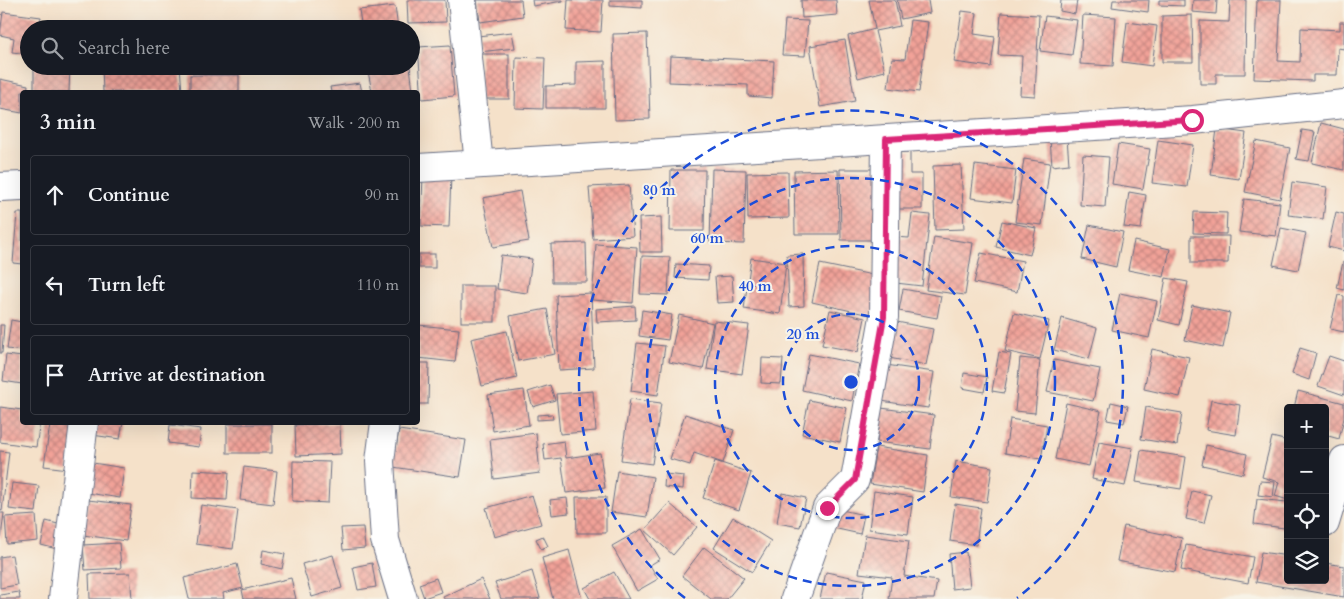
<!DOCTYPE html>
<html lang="en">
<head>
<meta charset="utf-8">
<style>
	:root { --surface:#171b24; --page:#20242c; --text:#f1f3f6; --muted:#9ea1a6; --line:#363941 }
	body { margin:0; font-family:Cardo,serif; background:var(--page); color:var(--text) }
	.controls { position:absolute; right:15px; bottom:15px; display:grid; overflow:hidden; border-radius:5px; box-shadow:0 5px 20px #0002 }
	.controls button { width:45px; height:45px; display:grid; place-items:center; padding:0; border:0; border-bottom:1px solid var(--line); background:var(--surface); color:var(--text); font:25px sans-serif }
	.stop { position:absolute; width:15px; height:15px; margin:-11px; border:4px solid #db2777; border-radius:50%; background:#fff }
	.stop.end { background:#db2777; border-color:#fff; box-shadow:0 1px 5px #0008 }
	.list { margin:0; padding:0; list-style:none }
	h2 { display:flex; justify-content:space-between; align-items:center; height:65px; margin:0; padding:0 20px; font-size:21px }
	h2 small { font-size:16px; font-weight:400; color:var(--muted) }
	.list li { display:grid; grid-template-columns:32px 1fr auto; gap:15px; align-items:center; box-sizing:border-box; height:80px; margin:0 10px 10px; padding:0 10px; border:1px solid var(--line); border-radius:5px }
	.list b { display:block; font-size:19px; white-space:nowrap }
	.list em { font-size:16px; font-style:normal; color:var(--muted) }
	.icon { flex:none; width:28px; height:28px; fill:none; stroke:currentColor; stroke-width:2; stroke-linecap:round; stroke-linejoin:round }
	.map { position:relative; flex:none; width:1344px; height:599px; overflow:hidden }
	.search { position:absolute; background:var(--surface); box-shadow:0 5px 20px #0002; left:20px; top:20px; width:400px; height:55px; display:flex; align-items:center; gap:12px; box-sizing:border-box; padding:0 18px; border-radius:28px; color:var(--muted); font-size:19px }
	.panel { position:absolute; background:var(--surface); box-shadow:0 5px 20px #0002; left:20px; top:90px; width:400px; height:335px; border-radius:5px }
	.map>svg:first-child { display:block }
</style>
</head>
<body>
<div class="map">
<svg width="1344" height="599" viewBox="0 0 1344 599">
	<defs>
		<pattern id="building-cross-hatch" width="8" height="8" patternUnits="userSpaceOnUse" patternTransform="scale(1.25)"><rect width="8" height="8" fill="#f2a298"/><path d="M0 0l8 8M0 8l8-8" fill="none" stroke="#c3847f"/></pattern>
	</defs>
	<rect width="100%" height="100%" fill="#f7f3e8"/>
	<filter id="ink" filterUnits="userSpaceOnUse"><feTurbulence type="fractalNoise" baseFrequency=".02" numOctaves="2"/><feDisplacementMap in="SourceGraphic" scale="10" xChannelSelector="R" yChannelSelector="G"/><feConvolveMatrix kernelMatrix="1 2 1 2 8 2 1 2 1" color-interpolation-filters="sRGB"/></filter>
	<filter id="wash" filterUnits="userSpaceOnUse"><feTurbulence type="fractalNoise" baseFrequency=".0096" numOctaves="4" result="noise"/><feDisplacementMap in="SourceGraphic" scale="20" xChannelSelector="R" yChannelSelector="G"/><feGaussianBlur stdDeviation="1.12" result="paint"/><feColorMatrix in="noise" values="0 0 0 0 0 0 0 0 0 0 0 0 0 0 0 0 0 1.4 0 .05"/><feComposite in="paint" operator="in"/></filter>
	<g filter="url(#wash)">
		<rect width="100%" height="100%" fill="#f5e1c9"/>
		<g id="blocks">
			<g fill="url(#building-cross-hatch)">
				<path d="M407,0h38l1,22 -38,1z"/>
				<path d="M477,0h44l2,16 -43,6z"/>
				<path d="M532,0h31v1l-30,5z"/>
				<path d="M568,0h35l-2,32 -35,-2z"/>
				<path d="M610,0h32v8l-32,-2z"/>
				<path d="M801,0h35l1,15 -35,3z"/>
				<path d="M869,0h26l5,26 -25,5 10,40 -27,7 -10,-42 27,-7z"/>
				<path d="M897,0h31l2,13 -29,6z"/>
				<path d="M1061,0h16l-2,14 -15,-3z"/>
				<path d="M1113,0h36l-1,12 -36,-5z"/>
				<path d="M1159,0h25v6l-25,-1z"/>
				<path d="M1193,0h24l-1,14 -24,-2z"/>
				<path d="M1230,0h16l-1,74h-29v10h-16v-63l29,1z"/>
				<path d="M1257,0h24l-3,61 22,1 1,-34 39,2v-8h4v27l-6,-1 -1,27h-24v6l-59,-2z"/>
				<path d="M395,6l3,23h-36l-3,-19z"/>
				<path d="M962,11l15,2 -3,21 21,3 -4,30 -37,-5z"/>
				<path d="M3,12l38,5 -2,12h-10v25l-17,-2 2,-14 -14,-3z"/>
				<path d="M1001,13l38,2 -4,81 -15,-1 2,-39 -24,-1z"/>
				<path d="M1083,15l33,2 -3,49 -33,-2z"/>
				<path d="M1192,15l1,47h-31v-46z"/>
				<path d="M1045,16l32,4 -5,35 -32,-4z"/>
				<path d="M785,20l23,1 -3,35 -23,-1z"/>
				<path d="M910,20l18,2 -9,70 -31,-4 4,-30 13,1z"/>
				<path d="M1127,22l30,4 -5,40 -30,-4z"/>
				<path d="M512,32l3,16 -36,4 -1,-16z"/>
				<path d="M647,33l3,86 -35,1 -2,-86z"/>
				<path d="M845,40l10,61 -35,6 -10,-61z"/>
				<path d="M450,45l4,51 -32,3 -4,-52z"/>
				<rect x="480" y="54" width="29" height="45"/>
				<path d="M670,56l104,5 -2,37 -24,-2v-11l-79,-3z"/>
				<path d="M516,57l29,1 -2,51 -28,-1z"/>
				<path d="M605,61v47h-59v-22l30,-1v-23z"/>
				<path d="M34,66h36l-1,26h-35z"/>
				<path d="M102,66h78l2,26h-79z"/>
				<path d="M367,66h43l3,26h-41z"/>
				<rect x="190" y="75" width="49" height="17"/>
				<path d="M0,79l28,6 -1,7h-5v21l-22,-4z"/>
				<path d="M360,83l2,9h-31l-1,-5z"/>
				<path d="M1321,123l23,6v41l-32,-7z"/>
				<path d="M1217,129l29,4 -7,46 -28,-4z"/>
				<path d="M1302,130l13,2 -6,29 -13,-2z"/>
				<path d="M1067,138l2,26 -17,2 -2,-27z"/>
				<path d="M1158,140l35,5 -6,42 -35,-4z"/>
				<path d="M1256,141l34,7 -10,51 -35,-7z"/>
				<path d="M1118,144l32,5 -7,40 -31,-5z"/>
				<path d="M887,152h23v22h12v35h-36z"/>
				<path d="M1083,155l26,2 -4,50 -25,-2z"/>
				<path d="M1024,159l26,4 -8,62 -27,-3z"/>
				<path d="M961,165l3,64 -29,1 -2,-64z"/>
				<path d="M975,165l41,5 -4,33 -41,-5z"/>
				<path d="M712,169l34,1 -2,74 -34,-1z"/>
				<path d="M840,169h41l1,71h-41z"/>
				<path d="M671,170h34l-1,61h-34z"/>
				<path d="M838,170l1,64h-44l-1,-63z"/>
				<path d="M788,172l1,46 -41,1 -1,-46z"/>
				<path d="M423,175l28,1 -2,51 -28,-1z"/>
				<path d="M1292,182l35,5 -4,32 -35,-4z"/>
				<path d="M629,185l4,51 -40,3 -4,-52z"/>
				<path d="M520,191l9,50 -36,6 -10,-49z"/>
				<path d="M1129,192l17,3 -5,34 -17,-2z"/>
				<path d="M1244,199l36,4 -4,33 -37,-4z"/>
				<path d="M1194,212l33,1 -1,21 -33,-1z"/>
				<path d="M1336,212l8,2v37l-16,-4z"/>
				<path d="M17,213h5v51l-9,-1z"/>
				<path d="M912,213l18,2 -8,71 -35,-4 5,-45 17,1z"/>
				<path d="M661,217l1,35h-22l-1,-34z"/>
				<path d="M1002,221l34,7 -6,27 -34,-8z"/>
				<path d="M1089,225l34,7 -7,35 -34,-8z"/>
				<path d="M1281,228l25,5 -8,37 -25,-5z"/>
				<path d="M1191,236h38l-1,27h-37z"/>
				<path d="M934,237l39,6 -8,52 -39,-5z"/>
				<path d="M1134,241l36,8 -6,28 -36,-7z"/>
				<path d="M586,243l1,39h-35l-1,-38z"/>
				<path d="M596,244l41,3 -4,56 -41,-3z"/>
				<path d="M981,253l42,8 -6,31 -43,-9z"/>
				<rect x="419" y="254" width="16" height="14"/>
				<path d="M803,254l1,52 -15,1 -2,-52z"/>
				<path d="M501,255l31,4 -5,34 -30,-4z"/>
				<path d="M642,256l28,1 -2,38 -28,-1z"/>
				<path d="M751,258l35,5 -6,51 -36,-5z"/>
				<path d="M1343,262h1v28l-7,-2z"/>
				<path d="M676,264l33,2 -1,14 -33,-2z"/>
				<path d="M820,264l62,13 -8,39 -62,-14z"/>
				<path d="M732,276l2,26 -17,1 -2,-26z"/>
				<path d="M1166,278l22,4 -9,43 -21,-5z"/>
				<rect x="461" y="286" width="34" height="36"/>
				<path d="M903,289l38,7 -4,22 -38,-7z"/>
				<path d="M591,293l3,75 -35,2 -3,-75z"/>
				<path d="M1120,293l37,8 -8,37 -37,-8z"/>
				<path d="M1338,295l6,1v36l-14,-3z"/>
				<path d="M1192,305l38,8 -7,35 -38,-8z"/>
				<path d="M635,306l1,14 -39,2 -1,-13z"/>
				<path d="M547,309l8,45 -37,7 -8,-45z"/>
				<path d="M642,310l30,5 -4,25 -29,-4z"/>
				<path d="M830,310l35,8 -7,34 -36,-7z"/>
				<path d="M1014,313l35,8 -9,38 -35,-8z"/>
				<path d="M679,315l34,8 -10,46 -34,-7z"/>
				<path d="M1062,318l35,10 -8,31 -35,-9z"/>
				<path d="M11,320l11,2v29l-15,-2z"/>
				<path d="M714,321l35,4 -7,49 -35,-5z"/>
				<path d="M897,322l36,7 -7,36 -37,-7z"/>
				<path d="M0,325h4l-2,28h-2z"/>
				<path d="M418,325l41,4 -4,33 -37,-4z"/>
				<path d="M507,331l10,47 -35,8 -11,-47z"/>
				<path d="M637,343l28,3 -7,49 -27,-4z"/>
				<path d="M1300,348l16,5 -7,27 -17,-6z"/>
				<path d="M1152,349l37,8 -9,40 -36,-8z"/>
				<path d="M999,352l12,2 -7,39 -12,-2z"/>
				<path d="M809,354l50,10 -7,37 -50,-11z"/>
				<path d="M6,355l16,2v27l-19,-3z"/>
				<path d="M1329,356l15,5v34l-26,-9z"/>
				<path d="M762,358l21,1 -2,25 -20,-1z"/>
				<path d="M1020,358l20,2 -5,53 -20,-2z"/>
				<path d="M1054,360l46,9 -7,32 -46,-9z"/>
				<path d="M418,363h11l-1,41h-10z"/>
				<path d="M886,365l48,7 -6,36 -47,-7z"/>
				<path d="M964,373l23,4 -3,15 -22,-4z"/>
				<path d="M550,385l5,15 -22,7 -5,-15z"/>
				<path d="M524,390l5,35 -36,6 -5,-36z"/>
				<path d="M593,391l3,40 -36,3 -4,-40z"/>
				<path d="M1298,391l46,12v15l-5,21 -14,-4v-27h-31z"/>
				<path d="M630,399l31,4 -9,61 -31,-4z"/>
				<path d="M809,400l38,8 -7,34 -38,-8z"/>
				<path d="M1211,400l29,5 -4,30 -30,-5z"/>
				<path d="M1111,402l17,4 -4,17 -17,-3z"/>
				<path d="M1066,403l35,8 -12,55 -34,-7z"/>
				<path d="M0,407l22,3v12h18l-4,25 -36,-5z"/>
				<path d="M1146,407l36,6 -5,32 -36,-6z"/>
				<path d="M881,408l53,7 -4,34 -53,-7z"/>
				<path d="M552,414l1,5 -16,1v-5z"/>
				<path d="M685,414l49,16 -11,33 -29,-10 -4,12 -20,-6z"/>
				<path d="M1010,419l37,6 -6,34 -36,-6z"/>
				<path d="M94,422h29l-3,17 -28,-4z"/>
				<path d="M340,423l1,31 -45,2 -1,-31z"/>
				<path d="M50,424l25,3 -7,42 -24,-3z"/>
				<rect x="227" y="424" width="45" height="29"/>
				<path d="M170,425l31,4 -2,18 -31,-4z"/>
				<path d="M399,430l67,10 -6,37 -67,-10z"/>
				<path d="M536,433l4,40 -46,6 -4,-40z"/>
				<path d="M1272,437l16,4v59l-13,-4 4,-14 -17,-5z"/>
				<path d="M564,441l2,17 34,-5 5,35 -39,5 -5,-35 -16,2 -2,-16z"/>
				<path d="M1099,442l34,6 -8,38 -33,-7z"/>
				<path d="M1206,445l41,9 -4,20 -41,-9z"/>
				<path d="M876,447l52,8 -5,37 -53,-8z"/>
				<path d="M1141,450l45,7 -5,32 -45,-7z"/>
				<path d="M0,451l9,1 -7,59 -2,-1z"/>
				<path d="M293,461l37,1 -2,41 -36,-2z"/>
				<path d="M715,461l36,12 -12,37 -36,-12z"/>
				<path d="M956,461l36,6 -5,35 -36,-5z"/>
				<path d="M93,463l31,5 -4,30 -32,-5z"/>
				<path d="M244,467l33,4 -4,33 -33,-4z"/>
				<path d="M193,470l36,2 -2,28 -35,-2z"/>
				<path d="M617,471l36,6 -6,40 -36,-5z"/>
				<path d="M665,474l19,2 -1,13 -19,-2z"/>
				<path d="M1260,481l15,1 -2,15 -15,-2z"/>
				<path d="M12,483l27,3 -3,26 -27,-3z"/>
				<path d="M874,491l39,6 -5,37 -39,-5z"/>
				<path d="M1192,491l19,4 -7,28 -18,-4z"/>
				<path d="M782,493l24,5 -6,29 -23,-4z"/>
				<path d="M532,495l9,29 -47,13 -8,-29z"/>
				<path d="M576,497h30v36h-29z"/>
				<path d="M567,498l2,15 -17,2 -2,-15z"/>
				<path d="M1257,499l30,3 -3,26 -30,-4z"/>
				<path d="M88,500l43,5 -5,36 -43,-6z"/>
				<path d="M669,503l28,24 -24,28 -28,-25z"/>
				<path d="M955,504l26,4 -5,37 -26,-4z"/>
				<path d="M201,505l37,5 -5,39 -37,-5z"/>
				<path d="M837,509l27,6 -4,19 -27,-6z"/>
				<path d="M0,513h4l-3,25h-1z"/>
				<path d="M36,515l2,26 -31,3 -2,-27z"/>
				<path d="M733,517l38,24 -19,31 -38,-24z"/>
				<path d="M46,521l16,4 -5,24 -16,-4z"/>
				<path d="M1124,526l58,12 -7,34 -58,-11z"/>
				<path d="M363,527l2,21 -22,2 -2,-22z"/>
				<path d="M642,529l18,30 -10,6 8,14 -21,12 -25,-45z"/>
				<path d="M865,535l44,6 -5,35 33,5 -3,18h-45l3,-22 -33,-4z"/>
				<path d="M543,536l5,10 -7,3 -5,-10z"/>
				<path d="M119,543l2,25 -36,2 -2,-25z"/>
				<path d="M1186,545l67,12 -5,26 -67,-13z"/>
				<path d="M704,547l40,31 -17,21h-16l-29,-23z"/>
				<path d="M263,550l22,4 -3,15 -21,-5z"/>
				<path d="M569,550l13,49h-29l-11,-41z"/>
				<path d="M966,552l4,35 -18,2 -3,-35z"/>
				<path d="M1261,552l27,4v24h37v-17l19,3v31l-88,-15z"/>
				<path d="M12,555l5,30 -17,3v-31z"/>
				<path d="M333,555l9,33 -30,9 -10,-33z"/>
				<path d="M372,563l4,24 -18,3 -5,-23z"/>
				<path d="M237,564l6,24 -20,5 1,6h-35l-5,-21z"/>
				<path d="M532,571l8,27 -4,1h-35l-6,-16z"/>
				<path d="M614,572l15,27h-39l-6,-11z"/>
				<path d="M826,572l40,8 -4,19h-42z"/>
				<path d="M130,573l2,26h-42l-1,-25z"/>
				<path d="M291,578l5,21h-52l-2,-9z"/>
				<path d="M436,578l5,14 -17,6 -5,-14z"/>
				<path d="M481,579l9,20h-46l-1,-2z"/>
				<path d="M19,592l1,7h-20v-4z"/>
			</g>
		</g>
	</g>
	<g filter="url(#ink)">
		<use href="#blocks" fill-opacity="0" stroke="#676d83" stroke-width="1"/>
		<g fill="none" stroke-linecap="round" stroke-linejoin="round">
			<g stroke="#676d83" stroke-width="30">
				<g id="minor">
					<path d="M462,0l17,164"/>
					<path d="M385,422l-5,39 5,79 18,59"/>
					<path d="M1325,523l19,-63"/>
					<path d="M63,599l21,-177"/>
					<path d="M795,599l32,-91 28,-28 29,-163 2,-178"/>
				</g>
			</g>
			<g stroke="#676d83" stroke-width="30">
				<g id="tertiary">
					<path d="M418,168l775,-48 151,-16"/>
					<path d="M0,187l22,-1"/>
				</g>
			</g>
			<use href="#minor" stroke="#fff" stroke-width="28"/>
			<use href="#tertiary" stroke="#fff" stroke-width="28"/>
		</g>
	</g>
	<g fill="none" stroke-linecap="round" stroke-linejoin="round" filter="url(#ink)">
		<path stroke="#db2777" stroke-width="6" d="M827,508l28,-28 29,-163 2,-178 306,-19"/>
	</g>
	<g fill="none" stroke="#1d4ed8" stroke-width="2.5" stroke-dasharray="9 6">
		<circle cx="851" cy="382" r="68"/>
		<circle cx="851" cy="382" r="136"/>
		<circle cx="851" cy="382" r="204"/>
		<path d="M685 598A272 272 0 1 1 1017 598"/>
	</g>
	<circle cx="851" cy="382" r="8" fill="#1d4ed8" stroke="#f7f3e8" stroke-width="2.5"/>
	<g font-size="15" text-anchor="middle" font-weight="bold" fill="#1d4ed8" stroke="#f7f3e8" stroke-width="4" stroke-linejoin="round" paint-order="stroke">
		<text x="659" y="195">80 m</text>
		<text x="707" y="243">60 m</text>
		<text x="755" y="291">40 m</text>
		<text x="803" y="339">20 m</text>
	</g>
</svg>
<div class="controls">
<button>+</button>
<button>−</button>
<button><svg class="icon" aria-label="locate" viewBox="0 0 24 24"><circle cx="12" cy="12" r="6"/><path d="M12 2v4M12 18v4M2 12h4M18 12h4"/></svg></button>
<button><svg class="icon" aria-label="layers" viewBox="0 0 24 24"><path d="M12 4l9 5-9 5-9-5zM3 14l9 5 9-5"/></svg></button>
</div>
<div class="stop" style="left:1192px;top:120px"></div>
<div class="stop end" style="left:827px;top:508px"></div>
<div class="search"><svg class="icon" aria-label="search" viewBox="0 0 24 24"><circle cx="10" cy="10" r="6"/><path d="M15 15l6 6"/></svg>Search here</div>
<section class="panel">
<h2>3 min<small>Walk · 200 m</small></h2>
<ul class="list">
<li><svg class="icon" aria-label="ahead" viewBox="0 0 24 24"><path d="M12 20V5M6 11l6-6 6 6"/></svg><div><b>Continue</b></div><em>90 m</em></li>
<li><svg class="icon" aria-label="left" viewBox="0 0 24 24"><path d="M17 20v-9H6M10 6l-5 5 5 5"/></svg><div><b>Turn left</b></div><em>110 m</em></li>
<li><svg class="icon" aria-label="arrive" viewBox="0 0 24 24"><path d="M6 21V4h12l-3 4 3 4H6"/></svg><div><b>Arrive at destination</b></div></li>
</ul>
</section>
</div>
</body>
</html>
